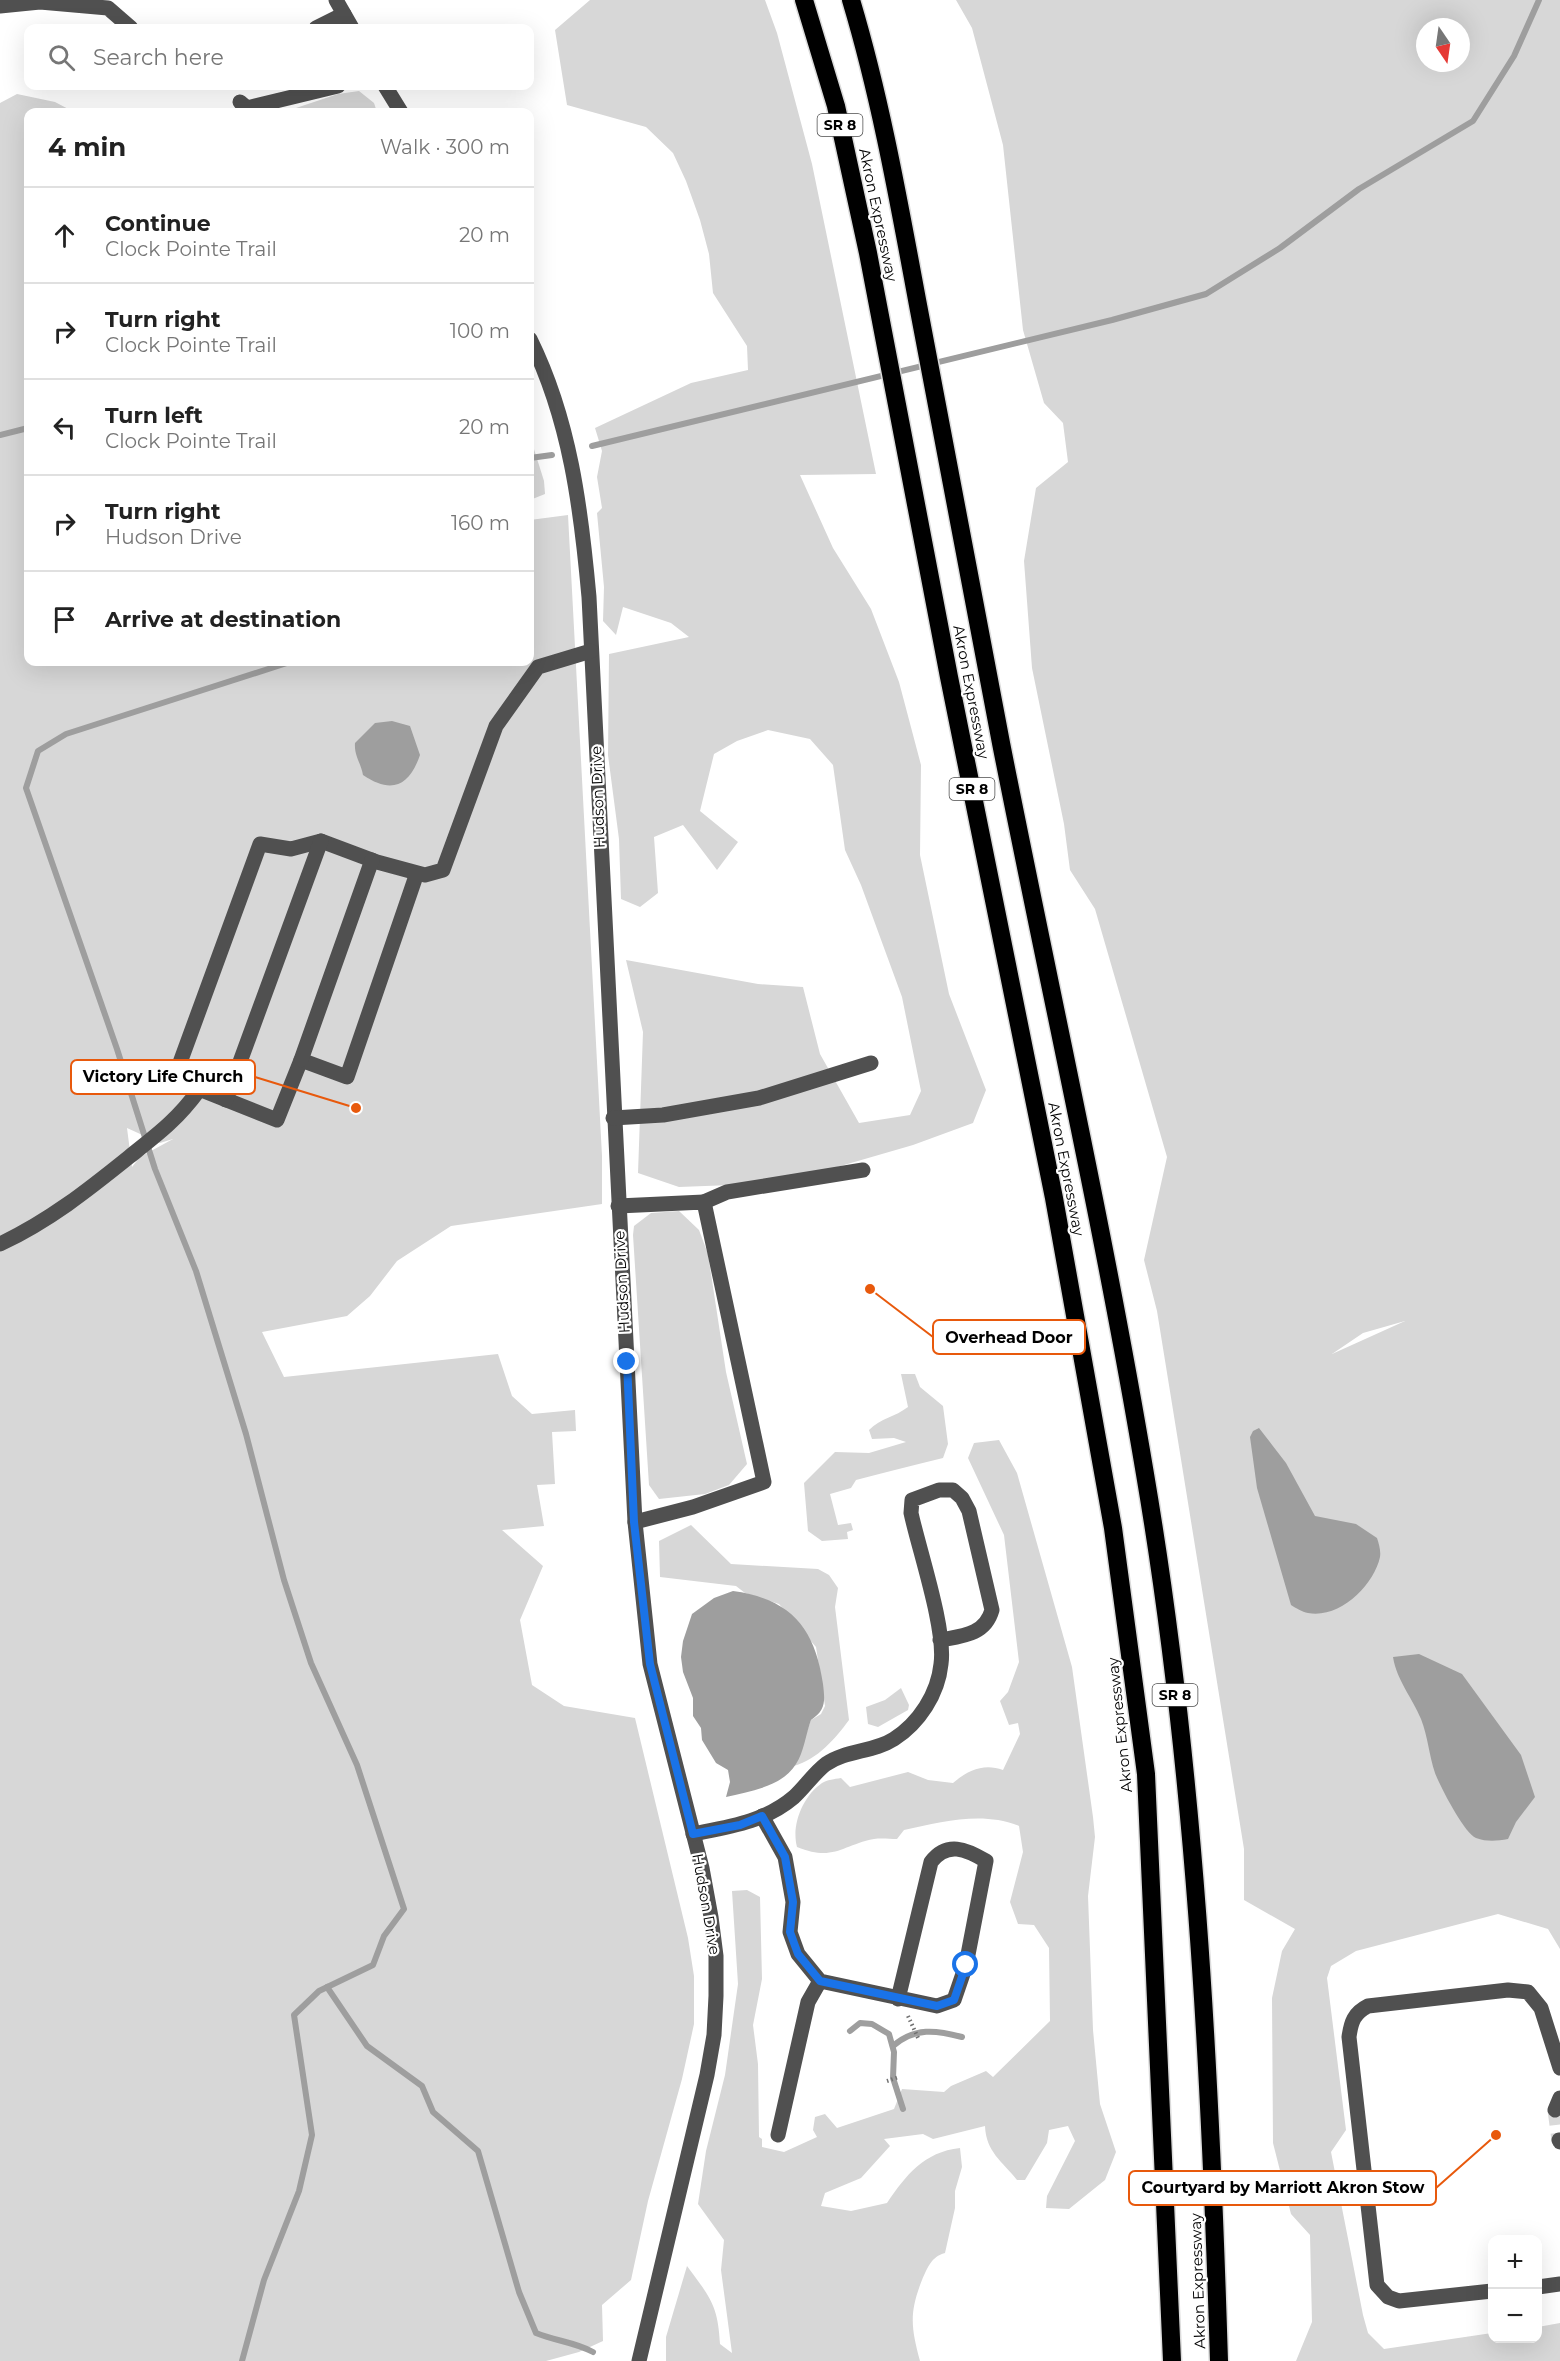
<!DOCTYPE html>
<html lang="en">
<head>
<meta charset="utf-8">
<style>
	:root { --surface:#fff; --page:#f6f6f6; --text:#222; --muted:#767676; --line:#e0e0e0 }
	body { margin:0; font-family:Montserrat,sans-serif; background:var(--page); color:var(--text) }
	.controls { position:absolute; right:18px; bottom:18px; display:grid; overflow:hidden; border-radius:12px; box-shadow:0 6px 24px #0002 }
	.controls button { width:54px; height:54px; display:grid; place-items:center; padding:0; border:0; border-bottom:2px solid var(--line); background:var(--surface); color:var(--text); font:30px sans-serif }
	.compass { position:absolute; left:1416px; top:18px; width:54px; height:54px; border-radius:50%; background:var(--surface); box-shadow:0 6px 24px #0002; rotate:167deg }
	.stop { position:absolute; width:18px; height:18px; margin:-14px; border:4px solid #1a73e8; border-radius:50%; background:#fff }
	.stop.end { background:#1a73e8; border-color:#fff; box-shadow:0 2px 6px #0008 }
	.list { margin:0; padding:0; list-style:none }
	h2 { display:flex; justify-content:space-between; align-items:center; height:78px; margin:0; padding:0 24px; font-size:26px }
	h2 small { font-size:20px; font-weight:400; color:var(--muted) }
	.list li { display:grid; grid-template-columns:39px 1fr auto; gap:18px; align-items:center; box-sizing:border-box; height:96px; padding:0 24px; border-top:2px solid var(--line) }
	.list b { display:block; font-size:22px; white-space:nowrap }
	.list p { margin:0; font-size:20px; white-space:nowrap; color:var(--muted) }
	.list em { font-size:20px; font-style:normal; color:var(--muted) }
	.icon { flex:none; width:33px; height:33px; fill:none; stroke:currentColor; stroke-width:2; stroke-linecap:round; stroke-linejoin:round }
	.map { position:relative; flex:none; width:1560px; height:2361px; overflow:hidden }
	.search { position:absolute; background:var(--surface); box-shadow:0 6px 24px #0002; left:24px; top:24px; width:510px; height:66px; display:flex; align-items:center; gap:15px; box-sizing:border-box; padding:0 21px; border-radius:12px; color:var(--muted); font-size:22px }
	.panel { position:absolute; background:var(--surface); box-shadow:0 6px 24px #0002; left:24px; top:108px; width:510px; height:558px; border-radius:12px }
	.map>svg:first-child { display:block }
</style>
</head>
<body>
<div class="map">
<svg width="1560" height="2361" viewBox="0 0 1560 2361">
	<rect width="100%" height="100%" fill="#fff"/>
	<g fill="#d7d7d7" fill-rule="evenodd">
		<path d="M590,0h175l12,33 35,131 64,310 -76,1 33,73 38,61 28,73 22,83 -1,90 29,139 37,96 -13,33 -60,22 -131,38 -103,4 -41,-14 5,-141 -17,-72 132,24 45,3 17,67 39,69 51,-8 11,-24 -19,-94 -41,-112 -16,-35 -12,-85 -23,-26 -42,-9 -31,11 -23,13 -14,57 38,31 -21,28 -34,-45 -29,12 4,56 -18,14 -19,-8 -2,-60 -11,-84 1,-101 80,-17 -18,-14 -48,-16 -7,28 -13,-14 1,-34 -7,-74 5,-5 -5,-31 5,-26 -7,-23 96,-45 57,-13 -1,-24 -34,-53 -4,-39 -9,-34 -14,-39 -13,-28 -27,-26 -79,-22 -12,-75z"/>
		<path d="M956,0h604v1949l-12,-20 -50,-15 -142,37 -25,15 -4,12 19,152 -15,22 32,163 5,18 16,16 108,-16v5h46v-11l22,-4v38h-264l16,-39 -2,-87 -19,-21 -18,-71 -1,-145 10,-47 13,-22 -51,-29v-51l-87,-538 -13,-51 23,-103 -72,-248 -25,-39 -6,-46 -32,-156 -8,-107 12,-73 32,-26 -5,-39 -19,-20 -21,-73 -20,-185 -31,-117zM1425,27h36v36h-36zM1405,1321l-73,33 31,-21z"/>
		<path d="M359,91l15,12 3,9h-93l54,-18z"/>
		<path d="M17,94l38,8 19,10h-46v550h502v-142l38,-5 34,641v48l-151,22 -54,35 -27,35 -23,20 -85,16 22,45 214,-23 14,42 20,18 43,-4 1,21 -24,1 3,52 -18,1 7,41 -42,4 41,36 -23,54 12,65 32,21 71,12 53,220 6,38v48l-12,55 -34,122 -17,79 -29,25 1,36 -24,11 -33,9h-546v-2258zM127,1128l33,15 13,-4 -33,18 -8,10z"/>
		<path d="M533,446l11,35 1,13 -15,6v-53z"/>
		<path d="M679,1211l20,19 9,24 18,118 21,92 -18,21 -24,9 -46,5 -10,-14 -16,-250 1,-9 17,-13z"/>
		<path d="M901,1374h14l5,13 23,19 5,38 -5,14c-30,7 -59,15 -87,22l-5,8 -21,6 8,31 13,-2 2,7 -6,2 1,7 -26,2 -14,-10 -4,-48 31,-31 34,1 37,-11 -12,-4 -22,1 -3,-9c12,-12 26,-13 39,-23z"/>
		<path d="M999,1440l18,33 55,194 21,150 2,20 -7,59 5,134 7,74 16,48 -11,28 -36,29 -23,-1 1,-12 28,-55 -7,-15 -19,4 -2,13 -22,37h-8c-15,-19 -31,-28 -32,-54l-52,13 -10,-5 -39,5 6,7 -29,32 -36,15 -4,13 30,5 36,-8c19,-28 37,-51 73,-55l2,19 -7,24v17l-10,45c-14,4 -17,14 -23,27 -13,33 -11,47 -2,81h-254v-24l21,-71c23,31 31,39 33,78l12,9 -11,-83 3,-30 -26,-36 8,-53 19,-76 13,-91 -6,-93 15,-1 13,7 2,82 -9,46 5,39 1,73 3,2v8l22,5 33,-15 -4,-7 2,-13 10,-3 12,14 57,-19 8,-20 42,3 7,-6 35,-15 7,6 57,-56 -1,-73 -15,-23 -16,-1 -8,-22 13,-50 -4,-26c-37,-15 -77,-4 -115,4l-7,9c-7,0 -16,-1 -23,0 -32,6 -40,23 -77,8 -6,-22 6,-51 25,-64 5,-3 13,-4 19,-5l9,9 58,-15 20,8 25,3c15,-13 31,-20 50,-13l17,-36 -2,-11 -9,2 -9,-24 8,-9 11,-30 -15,-127 -36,-77 6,-15z"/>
		<path d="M691,1525l40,39 87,5 11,6 9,13 -3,19 14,113c-14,19 -31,39 -55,46l17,-46 10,-6 4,-8 -9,-59 -37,-43 -34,-11 -9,-7 -76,-9 -1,-36z"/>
		<path d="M901,1688l8,17 -1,5 -30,17 -10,-3 -2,-17 19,-7z"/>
	</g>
	<g fill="#9e9e9e">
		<path d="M392,721l18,5 10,29c-11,32 -29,39 -57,20 -2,-12 -9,-19 -8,-32l20,-20z"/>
		<path d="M1259,1428l27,35 29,53 41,8 21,14c2,6 4,13 3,19 -6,28 -40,62 -72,56 -6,-1 -12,-5 -17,-8l-34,-117 -7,-51 3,-6z"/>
		<path d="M733,1591c58,8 82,37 90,93 2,17 3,26 -12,36 -5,13 -7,32 -15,44 -14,23 -46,27 -70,33l4,-15 -2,-12 -12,-7 -14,-23 -1,-12 -8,-12v-18l-10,-26 -2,-15 2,-16 9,-27 22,-16z"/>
		<path d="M1419,1654l43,20 59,81 14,42 -19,25 -8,17c-11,2 -21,3 -32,-1 -12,-5 -36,-52 -41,-65 -6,-18 -7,-36 -14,-54 -9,-22 -24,-38 -28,-62z"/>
	</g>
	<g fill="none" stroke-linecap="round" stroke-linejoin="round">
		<g stroke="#9e9e9e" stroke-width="6">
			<path d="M0,435l28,-7"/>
			<path d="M592,446l520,-126 94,-26 74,-46 79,-59 114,-68 41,-65 25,-56"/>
			<path d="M530,458l22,-3"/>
			<path d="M327,1987l40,59 55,40 11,26 45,39 41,141 17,41c19,8 39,9 57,19"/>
			<path d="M850,2031l10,-8 12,1 17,10 5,18 -1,26 10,31"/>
			<path d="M893,2046c22,-19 43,-16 69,-9"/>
			<path d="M242,2361l22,-81 35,-89 13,-56 -18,-120 25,-24 54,-26 11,-29 20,-27 -47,-144 -46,-102 -27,-83 -38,-146 -50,-163 -41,-102 -38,-120 -91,-261 12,-37 28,-17 224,-72"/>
		</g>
		<path stroke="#d9d9d9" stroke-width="15" stroke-dasharray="15 8" stroke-linecap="butt" d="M1555,2110l4,30"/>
		<g stroke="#dbdbdb" stroke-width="21">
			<g id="highway">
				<path d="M804,0l32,106 32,147 81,424 105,521 59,330 33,246 26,587"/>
				<path d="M851,0c30,100 48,203 67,305 28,146 55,292 83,438 48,244 103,486 144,731 50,294 65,590 74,887"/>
			</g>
		</g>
		<g stroke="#727272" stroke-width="4" stroke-dasharray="1.5 3" stroke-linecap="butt">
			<path d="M908,2016l11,24"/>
			<path d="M887,2081l12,-4"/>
		</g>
		<g stroke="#505050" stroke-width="15">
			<path d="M336,0l16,28"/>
			<path d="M0,6l40,-4 68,6 23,20"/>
			<path d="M316,28l28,-14"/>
			<path d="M385,86l16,26"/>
			<path d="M240,102l7,6 91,-22"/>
			<path d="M530,339c40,81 51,169 59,258l46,925 15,142 52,204 9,49 5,39v40l-2,39 -7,40 -68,286"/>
			<path d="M417,873l-70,204 -46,-17 -24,60 -103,-41 86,-235 31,5 30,-8 56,21 48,13 18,-5 53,-144 42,-59 53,-16"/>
			<path d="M301,1060l71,-200"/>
			<path d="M226,1100l95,-259"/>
			<path d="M613,1118l50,-3 96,-17 112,-35"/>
			<path d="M704,1202l23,-10 136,-22"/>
			<path d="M618,1206l86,-4 60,280 -71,25 -58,15"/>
			<path d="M0,1244c49,-23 88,-54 129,-87 29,-23 48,-37 70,-67"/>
			<path d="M762,1816l23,41 8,45 -3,30 8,22 22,27 117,25 17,-6 12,-35 20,-104c-20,-12 -39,-20 -55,1l-33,137"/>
			<path d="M693,1834c35,-7 72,-12 101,-37 11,-10 20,-24 32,-33 20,-14 48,-12 68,-25 25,-16 44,-45 47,-75 5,-35 -22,-114 -30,-151l1,-13 27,-10h14l9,8 7,13 23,99c-7,25 -30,26 -52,30"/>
			<path d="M1555,2110l5,-12"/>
			<path d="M778,2135l30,-133 12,-21"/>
			<path d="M1559,2140l1,2"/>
			<path d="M1538,2287l22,-3"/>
			<path d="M1492,2291l-93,10 -11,-4 -11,-12 -28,-248c2,-15 5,-24 19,-31l140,-16 20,2 13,16 19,60"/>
		</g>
		<use href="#highway" stroke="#000" stroke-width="18"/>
	</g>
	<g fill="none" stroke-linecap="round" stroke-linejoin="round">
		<path stroke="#1a73e8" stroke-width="8" d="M627,1362l7,160 16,142 43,170 47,-9 22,-9 23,41 8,45 -3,30 8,22 22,27 117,25 17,-6 12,-35"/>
	</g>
	<g text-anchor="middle" stroke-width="4.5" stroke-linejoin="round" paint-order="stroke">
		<g fill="#fff" stroke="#4c4c4c" stroke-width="1.5">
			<rect x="817.5" y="114" width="45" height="22" rx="4.5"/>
			<rect x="949.5" y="778" width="45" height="22" rx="4.5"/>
			<rect x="1152.5" y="1684" width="45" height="22" rx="4.5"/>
		</g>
		<g font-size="14" font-weight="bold" fill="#000">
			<text x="840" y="130">SR 8</text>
			<text x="972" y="794">SR 8</text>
			<text x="1175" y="1700">SR 8</text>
		</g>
		<g font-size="15" fill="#000" stroke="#fff">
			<text transform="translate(878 215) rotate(78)" y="5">Akron Expressway</text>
			<text transform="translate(971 692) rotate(79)" y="5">Akron Expressway</text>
			<text transform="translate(598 797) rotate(-92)" y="5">Hudson Drive</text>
			<text transform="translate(1066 1169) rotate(79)" y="5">Akron Expressway</text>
			<text transform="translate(622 1282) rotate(-93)" y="5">Hudson Drive</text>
			<text transform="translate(1120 1725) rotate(-96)" y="5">Akron Expressway</text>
			<text transform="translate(706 1904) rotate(80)" y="5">Hudson Drive</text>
			<text transform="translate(1198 2281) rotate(-92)" y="5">Akron Expressway</text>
		</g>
	</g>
	<path fill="none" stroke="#e8590c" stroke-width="2" d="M356 1108L255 1077M870 1289L933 1337M1496 2135L1436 2188"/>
	<g fill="#e8590c" stroke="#fff" stroke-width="2">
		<circle cx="356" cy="1108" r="6"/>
		<circle cx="870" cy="1289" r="6"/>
		<circle cx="1496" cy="2135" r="6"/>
	</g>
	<g fill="#fff" stroke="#e8590c" stroke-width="2">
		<rect x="71" y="1060" width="184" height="34" rx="6"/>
		<rect x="933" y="1320" width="152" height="34" rx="6"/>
		<rect x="1129" y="2171" width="307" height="34" rx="6"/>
	</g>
	<g font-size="16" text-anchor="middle" font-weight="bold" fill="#000">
		<text x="163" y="1082">Victory Life Church</text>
		<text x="1009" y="1343">Overhead Door</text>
		<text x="1283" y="2193">Courtyard by Marriott Akron Stow</text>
	</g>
</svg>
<div class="controls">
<button>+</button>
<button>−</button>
</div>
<svg class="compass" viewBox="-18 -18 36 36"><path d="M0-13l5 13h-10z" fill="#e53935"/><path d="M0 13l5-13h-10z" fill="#767676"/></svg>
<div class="stop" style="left:966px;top:1965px"></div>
<div class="stop end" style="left:627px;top:1362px"></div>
<div class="search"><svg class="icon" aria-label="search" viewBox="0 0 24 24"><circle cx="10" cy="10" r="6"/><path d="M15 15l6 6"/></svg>Search here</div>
<section class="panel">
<h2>4 min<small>Walk · 300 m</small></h2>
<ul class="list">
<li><svg class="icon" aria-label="ahead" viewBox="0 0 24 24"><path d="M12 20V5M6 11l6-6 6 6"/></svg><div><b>Continue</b><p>Clock Pointe Trail</p></div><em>20 m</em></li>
<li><svg class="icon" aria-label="right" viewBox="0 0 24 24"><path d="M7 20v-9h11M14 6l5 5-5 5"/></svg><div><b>Turn right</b><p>Clock Pointe Trail</p></div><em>100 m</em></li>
<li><svg class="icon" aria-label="left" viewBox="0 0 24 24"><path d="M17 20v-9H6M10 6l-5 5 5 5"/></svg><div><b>Turn left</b><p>Clock Pointe Trail</p></div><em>20 m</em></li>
<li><svg class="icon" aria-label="right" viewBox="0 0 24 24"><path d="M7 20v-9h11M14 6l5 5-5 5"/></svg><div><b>Turn right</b><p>Hudson Drive</p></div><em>160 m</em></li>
<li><svg class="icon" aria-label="arrive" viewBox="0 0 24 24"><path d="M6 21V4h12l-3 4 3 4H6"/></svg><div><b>Arrive at destination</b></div></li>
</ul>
</section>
</div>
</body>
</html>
